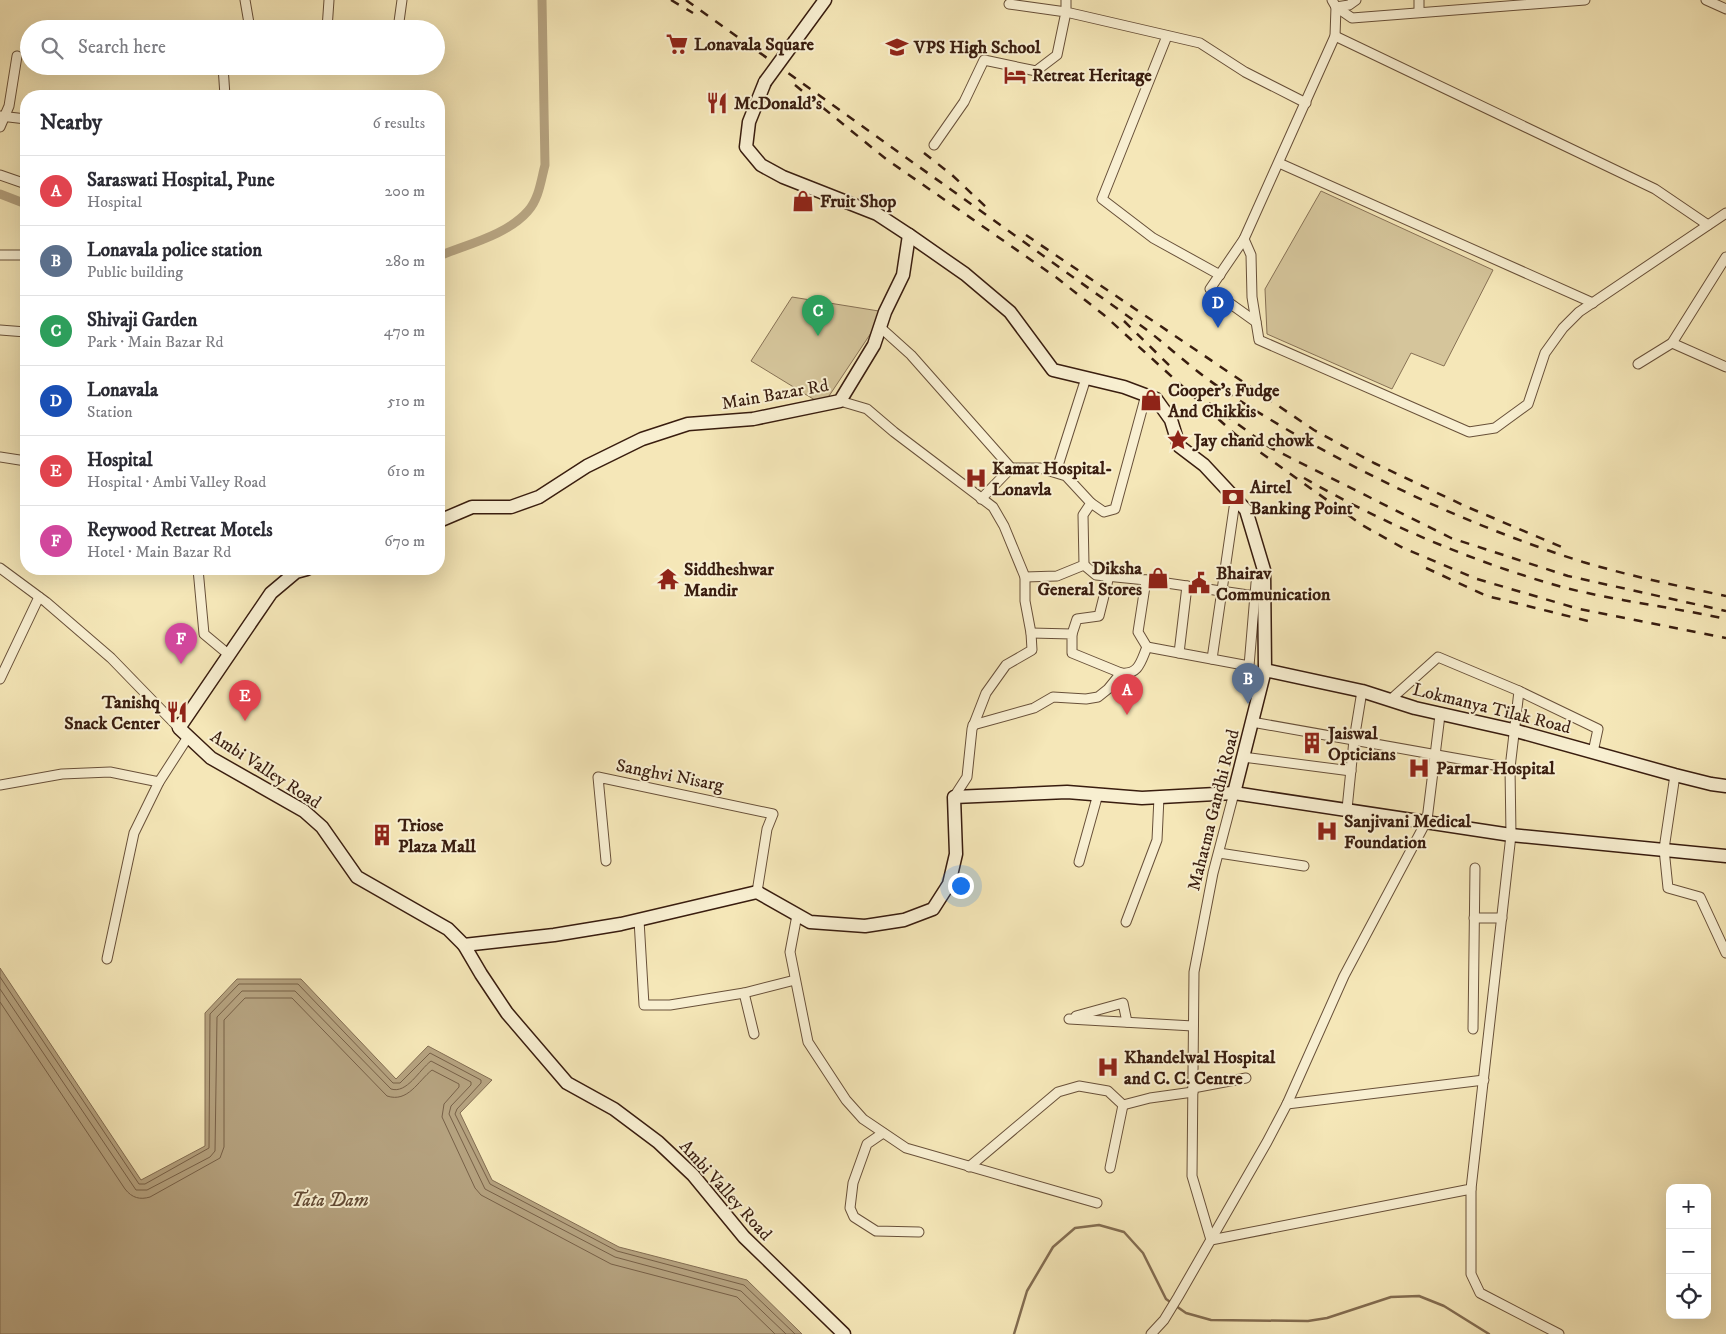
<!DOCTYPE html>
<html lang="en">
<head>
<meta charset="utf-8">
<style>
	:root { --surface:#fff; --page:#f2f2f3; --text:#2b2b33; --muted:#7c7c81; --line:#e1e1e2; --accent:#db2777 }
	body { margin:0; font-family:"IM FELL DW Pica",serif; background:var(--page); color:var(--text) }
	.controls { position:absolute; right:15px; bottom:15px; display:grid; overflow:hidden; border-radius:10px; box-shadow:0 5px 20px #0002 }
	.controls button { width:45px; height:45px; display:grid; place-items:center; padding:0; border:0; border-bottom:1px solid var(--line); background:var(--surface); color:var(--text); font:25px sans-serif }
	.you { position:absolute; left:960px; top:885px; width:18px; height:18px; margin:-12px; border:4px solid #fff; border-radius:50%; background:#1a73e8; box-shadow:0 0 0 8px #1a73e833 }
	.badge { display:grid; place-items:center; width:32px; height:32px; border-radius:50%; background:var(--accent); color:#fff; font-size:16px; font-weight:700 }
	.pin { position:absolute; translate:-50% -41px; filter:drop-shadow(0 1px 2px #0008) }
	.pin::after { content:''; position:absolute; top:26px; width:18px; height:15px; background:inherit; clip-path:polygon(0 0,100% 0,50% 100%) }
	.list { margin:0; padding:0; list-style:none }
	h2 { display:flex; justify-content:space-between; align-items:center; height:65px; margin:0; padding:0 20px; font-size:21px }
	h2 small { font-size:16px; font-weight:400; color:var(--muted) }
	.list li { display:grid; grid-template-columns:32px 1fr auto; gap:15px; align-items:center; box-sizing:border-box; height:70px; padding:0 20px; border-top:1px solid var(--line) }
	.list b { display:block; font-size:19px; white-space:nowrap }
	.list p { margin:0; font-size:16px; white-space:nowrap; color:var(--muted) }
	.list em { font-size:16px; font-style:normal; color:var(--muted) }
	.icon { flex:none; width:28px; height:28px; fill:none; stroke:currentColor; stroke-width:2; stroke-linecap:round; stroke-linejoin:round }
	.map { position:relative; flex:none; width:1726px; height:1334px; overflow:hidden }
	.search { position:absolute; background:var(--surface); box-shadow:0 5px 20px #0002; left:20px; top:20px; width:425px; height:55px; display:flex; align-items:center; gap:12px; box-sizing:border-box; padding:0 18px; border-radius:28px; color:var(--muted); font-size:19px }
	.panel { position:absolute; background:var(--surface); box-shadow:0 5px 20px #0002; left:20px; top:90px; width:425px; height:485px; border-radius:20px }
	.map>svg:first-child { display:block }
</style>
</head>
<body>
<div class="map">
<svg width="1726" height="1334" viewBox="0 0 1726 1334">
	<rect width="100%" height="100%" fill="#f5e7b8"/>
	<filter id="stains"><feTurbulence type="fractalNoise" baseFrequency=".004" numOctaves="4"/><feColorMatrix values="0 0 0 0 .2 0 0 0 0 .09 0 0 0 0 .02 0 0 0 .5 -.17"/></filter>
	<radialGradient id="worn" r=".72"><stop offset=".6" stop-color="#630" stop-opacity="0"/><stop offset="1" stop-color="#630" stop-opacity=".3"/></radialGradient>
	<g fill="#d5c59b" stroke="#877155">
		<path d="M1321,191l172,79 -49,96 -33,-13 -19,36 -125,-55 -2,-45z"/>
		<path d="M792,297l93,15 -62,93 -72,-44z"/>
	</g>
	<path fill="#b5a27f" stroke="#836d52" d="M0,968l141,212 64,-34v-133l32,-34h64l95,100 32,-33 64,34 -32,33 32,67 127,67 128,33 55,54h-802z"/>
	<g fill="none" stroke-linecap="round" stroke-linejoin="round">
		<g stroke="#776047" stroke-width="1">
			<path d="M0,977l139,207h6l64,-36 1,-134 29,-30h59l95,99h7l30,-30 51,27v3l-24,26 -2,5 35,70 127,67 127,34 51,49"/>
			<path d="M0,989l136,201h11l63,-33 5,-6 2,-134 25,-26h53l96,98c16,5 28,-19 40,-28l40,21v3l-20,21 -2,8 36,75 130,68 126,34 45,43"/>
			<path d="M0,1002l125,187c7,9 15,11 25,8l70,-39 4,-11v-127l21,-22h47l95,98c21,7 31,-15 45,-26l27,14v3l-15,17 -2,13 33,71 6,7 130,69 126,33 38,37"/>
		</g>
		<path stroke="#836d52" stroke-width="2.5" d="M1014,1334l13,-43 26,-44 22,-19 24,-3 25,7 19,21 23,46 20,14 25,7 97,1 19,-3 64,-21 28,-1 25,10 45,28"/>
		<g stroke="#b5a27f" stroke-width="9">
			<path d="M0,194l26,10"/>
			<path d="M439,256c29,-12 68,-21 89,-45 11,-12 13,-31 17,-46l-3,-165"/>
		</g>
		<g stroke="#685039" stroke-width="11">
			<g id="street">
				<path d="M245,0l5,29"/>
				<path d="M1066,0v12l134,31 45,29 61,31"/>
				<path d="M1332,0l4,7 -1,29 -91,203 7,16 1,42 7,43 210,92 26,-4 33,-24 17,-51 18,-25 16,-16 147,-99"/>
				<path d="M1706,0l20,9"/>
				<path d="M1336,7l16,11 233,-18"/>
				<path d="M1336,7l13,-2 7,-5"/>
				<path d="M1419,12v-12"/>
				<path d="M327,29l2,-29"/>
				<path d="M398,29l4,-29"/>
				<path d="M1167,36l-65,163 51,39 67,37"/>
				<path d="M1335,36l320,153 53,36"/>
				<path d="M223,66l2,30"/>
				<path d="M0,116l26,3"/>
				<path d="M0,127l9,-21 8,-50"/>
				<path d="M934,145l30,-43 20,-42 52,11 21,-16 9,-43 -57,-8"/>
				<path d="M1279,163l314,140"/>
				<path d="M0,175l26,9"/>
				<path d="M1244,239l-34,50 46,33"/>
				<path d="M0,255h20"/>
				<path d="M881,328l30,27 100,113"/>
				<path d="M0,330l26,2"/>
				<path d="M1672,343l54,24"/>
				<path d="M1638,364l34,-21 54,-86"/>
				<path d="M840,401l27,8 27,23 99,75 11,19 21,51v24l6,32 1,17 -26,15 -20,28 -14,36 -5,48 -13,20"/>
				<path d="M0,457l26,4"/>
				<path d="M1056,472l30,-94"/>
				<path d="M981,499l30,-31h29l26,8 25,27 -8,12 1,50 -27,11 -32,1"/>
				<path d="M1091,503l13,9 11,-3 31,-114"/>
				<path d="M1084,565l12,10 50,5"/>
				<path d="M0,568l46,34 65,56 68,70"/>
				<path d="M198,569l6,65 24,20"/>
				<path d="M1031,633l41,1v19l49,20"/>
				<path d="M1072,634l5,-15 22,-3 10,-40"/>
				<path d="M1147,647l-9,-15 8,-52 109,16"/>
				<path d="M1179,653l8,-67"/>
				<path d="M1212,659l23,-158"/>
				<path d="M0,679l39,-82"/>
				<path d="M1390,700l48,-43 81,34 79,38 -5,23"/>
				<path d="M1252,722l258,46"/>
				<path d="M973,725l61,-17 19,-11 33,2 12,-2 10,-8 13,-16c18,2 20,-12 26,-26l102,19 7,-83 7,-12"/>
				<path d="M1243,757l108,14"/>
				<path d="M1675,775l-11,74 4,39 32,9 26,56"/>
				<path d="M0,785l62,-11 48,-2 49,10 29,-45"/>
				<path d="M1234,793l-21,80 -19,99 -2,204 19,64 260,-51 40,-354 -1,-67 9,-77"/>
				<path d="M1347,809l7,-69 8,-49"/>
				<path d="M1219,853l85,13"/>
				<path d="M606,861l-8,-84 175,37 -6,15 -10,63"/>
				<path d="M1079,862l19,-68"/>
				<path d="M797,915l-7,37 18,90 38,58 17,19 43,29 191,55"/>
				<path d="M1474,918h28"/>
				<path d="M639,920l5,85h26l74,-12 51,-13"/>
				<path d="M1126,922l31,-82 2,-43"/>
				<path d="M107,959l27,-126 25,-51"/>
				<path d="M744,993l10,41"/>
				<path d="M1076,1016l47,-13 4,19"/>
				<path d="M1069,1019l124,7"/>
				<path d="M1473,1029l2,-161"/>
				<path d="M1193,1088l53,-10"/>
				<path d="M1287,1104l197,-24"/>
				<path d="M883,1133l-16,11 -14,39 -3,25 4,9 22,14 43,1"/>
				<path d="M969,1167l89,-75 21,-6 29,5 15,14 27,-7 43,-6"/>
				<path d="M1110,1168l13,-63"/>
				<path d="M1471,1189v85l9,19 79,41"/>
				<path d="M1151,1334l13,-14 14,-23 89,-155 20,-38 57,-128 83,-156 13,-105"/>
			</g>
		</g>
		<g stroke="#391d0f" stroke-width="15">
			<g id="secondary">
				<path d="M795,41l30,-41"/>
				<path d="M909,235l56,39 45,38 43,58 71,17 32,12 15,21 8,26 25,19 42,45 18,60 1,100 -31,123"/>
				<path d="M439,521l33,-14h39l28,-10 48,-31 55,-27 46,-15 65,-5 87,-18 34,-56 11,-33 18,-37 6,-40 -32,-21 -94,-37 -22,-12 -15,-18 3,-25 16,-40"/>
				<path d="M307,569l-11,3 -25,21 -92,135 32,30 93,53 18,16 35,50 91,52 16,16 17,29 26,39 60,70 47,26 44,33 35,33 51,62 100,97"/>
				<path d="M1265,670l97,21 53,17 98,22 162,45 36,9 15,2"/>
				<path d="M464,945l90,-10 67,-11 136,-32 53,30 55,4 39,-6 29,-11 16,-25 7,-30 -2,-57 113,-5 75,6 92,-5 277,42 215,21"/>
			</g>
		</g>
		<use href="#street" stroke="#f8efd1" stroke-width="9"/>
		<use href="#secondary" stroke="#f8efd1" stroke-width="12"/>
		<g stroke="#391d0f" stroke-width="2.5" stroke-dasharray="9 9" stroke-linecap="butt">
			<path d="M671,0l22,13"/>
			<path d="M686,0l461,330c27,21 52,45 81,63 107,70 232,130 355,169 47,14 95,24 143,34"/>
			<path d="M795,85l91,74 171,119 47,37 132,120 126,90 41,23 74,31 102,30 147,29"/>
			<path d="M924,153l28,22 35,33"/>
			<path d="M1026,235l288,195 60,33 91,43 99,42"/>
			<path d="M1124,321l48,47"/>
			<path d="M1209,403l60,44 182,91 117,38 158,35"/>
			<path d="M1304,478c80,46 169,84 258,109 54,14 110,20 164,32"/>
			<path d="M1426,568l61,28 109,27"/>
		</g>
		<g stroke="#391d0f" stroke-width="15" stroke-linecap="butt">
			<path id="secondary-bridge" d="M765,82l30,-41"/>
		</g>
		<use href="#secondary-bridge" stroke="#f8efd1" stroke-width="12"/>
	</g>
	<defs>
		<g id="supermarket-bare" transform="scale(1.725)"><path d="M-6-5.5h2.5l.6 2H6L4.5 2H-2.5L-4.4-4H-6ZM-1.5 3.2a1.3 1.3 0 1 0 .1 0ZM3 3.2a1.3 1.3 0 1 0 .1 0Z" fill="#8f2418" stroke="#f8efd1" stroke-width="2.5" paint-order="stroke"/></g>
		<g id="school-bare" transform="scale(1.725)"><path d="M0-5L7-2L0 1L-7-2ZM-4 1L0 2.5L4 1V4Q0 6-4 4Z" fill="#8f2418" stroke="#f8efd1" stroke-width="2.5" paint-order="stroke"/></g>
		<g id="hotel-bare" transform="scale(1.725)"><path d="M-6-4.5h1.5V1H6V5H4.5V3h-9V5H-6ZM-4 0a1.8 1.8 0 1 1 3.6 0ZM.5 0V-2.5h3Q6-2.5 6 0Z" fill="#8f2418" stroke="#f8efd1" stroke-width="2.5" paint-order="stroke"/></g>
		<g id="restaurant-bare" transform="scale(1.725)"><path d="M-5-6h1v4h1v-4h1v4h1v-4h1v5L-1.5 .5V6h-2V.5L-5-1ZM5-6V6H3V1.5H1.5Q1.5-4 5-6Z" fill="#8f2418" stroke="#f8efd1" stroke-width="2.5" paint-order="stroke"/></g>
		<g id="shop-bare" transform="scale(1.725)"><path d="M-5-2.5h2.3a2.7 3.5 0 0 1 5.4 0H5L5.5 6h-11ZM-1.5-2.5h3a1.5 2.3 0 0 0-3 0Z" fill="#8f2418" stroke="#f8efd1" stroke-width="2.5" paint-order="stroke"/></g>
		<g id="sight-bare" transform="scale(1.725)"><path d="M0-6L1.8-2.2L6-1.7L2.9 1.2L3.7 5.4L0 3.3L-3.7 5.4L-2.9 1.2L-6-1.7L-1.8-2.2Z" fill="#8f2418" stroke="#f8efd1" stroke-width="2.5" paint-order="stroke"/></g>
		<g id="hospital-bare" transform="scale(1.725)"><path d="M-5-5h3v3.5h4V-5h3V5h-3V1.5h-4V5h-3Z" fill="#8f2418" stroke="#f8efd1" stroke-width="2.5" paint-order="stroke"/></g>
		<g id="bank-bare" transform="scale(1.725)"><path d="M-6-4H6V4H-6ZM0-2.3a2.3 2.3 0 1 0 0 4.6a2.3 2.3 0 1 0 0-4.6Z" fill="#8f2418" stroke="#f8efd1" stroke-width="2.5" paint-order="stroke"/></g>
		<g id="temple-bare" transform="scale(1.725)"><path d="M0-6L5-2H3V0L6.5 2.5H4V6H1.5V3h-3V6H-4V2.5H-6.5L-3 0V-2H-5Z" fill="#8f2418" stroke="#f8efd1" stroke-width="2.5" paint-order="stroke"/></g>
		<g id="civic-bare" transform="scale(1.725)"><path d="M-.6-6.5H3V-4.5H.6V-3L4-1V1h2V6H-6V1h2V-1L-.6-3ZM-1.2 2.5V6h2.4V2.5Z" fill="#8f2418" stroke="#f8efd1" stroke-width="2.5" paint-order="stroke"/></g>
		<g id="building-bare" transform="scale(1.725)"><path d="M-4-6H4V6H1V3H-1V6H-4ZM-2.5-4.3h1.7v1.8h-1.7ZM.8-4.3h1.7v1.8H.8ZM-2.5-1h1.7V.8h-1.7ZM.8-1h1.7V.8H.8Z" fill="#8f2418" stroke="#f8efd1" stroke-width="2.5" paint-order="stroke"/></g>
	</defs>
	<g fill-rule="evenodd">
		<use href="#supermarket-bare" x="677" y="44"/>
		<use href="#school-bare" x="897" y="47"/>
		<use href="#hotel-bare" x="1015" y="75"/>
		<use href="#restaurant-bare" x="717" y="103"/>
		<use href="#shop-bare" x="803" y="201"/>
		<use href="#shop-bare" x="1151" y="400"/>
		<use href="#sight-bare" x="1178" y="440"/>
		<use href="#hospital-bare" x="976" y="478"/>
		<use href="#bank-bare" x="1233" y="497"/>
		<use href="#shop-bare" x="1158" y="578"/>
		<use href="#temple-bare" x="668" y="579"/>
		<use href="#civic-bare" x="1199" y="583"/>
		<use href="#restaurant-bare" x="177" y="712"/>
		<use href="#building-bare" x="1312" y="743"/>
		<use href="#hospital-bare" x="1419" y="768"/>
		<use href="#hospital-bare" x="1327" y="831"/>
		<use href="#building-bare" x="382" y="835"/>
		<use href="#hospital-bare" x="1108" y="1067"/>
	</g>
	<g text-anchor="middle" stroke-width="4" stroke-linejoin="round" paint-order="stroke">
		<g font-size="18" font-weight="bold" fill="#391d0f" stroke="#f8efd1" text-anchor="start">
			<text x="694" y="50">Lonavala Square</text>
			<text x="914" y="53">VPS High School</text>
			<text x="1032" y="81">Retreat Heritage</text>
			<text x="734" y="109">McDonald's</text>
			<text x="820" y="207">Fruit Shop</text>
			<text x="1168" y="396">Cooper's Fudge<tspan x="1168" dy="21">And Chikkis</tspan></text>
			<text x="1194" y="446">Jay chand chowk</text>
			<text x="992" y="474">Kamat Hospital-<tspan x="992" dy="21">Lonavla</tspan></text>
			<text x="1250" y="493">Airtel<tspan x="1250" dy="21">Banking Point</tspan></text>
			<text x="1142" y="574" text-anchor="end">Diksha<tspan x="1142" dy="21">General Stores</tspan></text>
			<text x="684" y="575">Siddheshwar<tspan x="684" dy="21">Mandir</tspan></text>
			<text x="1216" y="579">Bhairav<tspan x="1216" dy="21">Communication</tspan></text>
			<text x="160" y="708" text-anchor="end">Tanishq<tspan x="160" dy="21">Snack Center</tspan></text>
			<text x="1328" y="739">Jaiswal<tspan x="1328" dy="21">Opticians</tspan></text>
			<text x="1436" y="774">Parmar Hospital</text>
			<text x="1344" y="827">Sanjivani Medical<tspan x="1344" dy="21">Foundation</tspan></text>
			<text x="398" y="831">Triose<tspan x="398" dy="21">Plaza Mall</tspan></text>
			<text x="1124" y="1063">Khandelwal Hospital<tspan x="1124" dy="21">and C. C. Centre</tspan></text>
		</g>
		<g font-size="18" fill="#391d0f" stroke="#f8efd1">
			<text transform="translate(775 394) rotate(-10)" y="6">Main Bazar Rd</text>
			<text transform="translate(1492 708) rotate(14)" y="6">Lokmanya Tilak Road</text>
			<text transform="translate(266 769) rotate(33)" y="6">Ambi Valley Road</text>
			<text transform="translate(670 775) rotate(11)" y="6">Sanghvi Nisarg</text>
			<text transform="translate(1213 810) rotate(-76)" y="6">Mahatma Gandhi Road</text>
			<text transform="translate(726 1190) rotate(48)" y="6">Ambi Valley Road</text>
		</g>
		<g font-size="19" font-style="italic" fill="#644c36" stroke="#f8efd1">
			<text x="330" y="1206">Tata Dam</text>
		</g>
	</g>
	<rect width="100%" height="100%" filter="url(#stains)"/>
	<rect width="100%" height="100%" fill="url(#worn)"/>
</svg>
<div class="controls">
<button>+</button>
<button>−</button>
<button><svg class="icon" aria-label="locate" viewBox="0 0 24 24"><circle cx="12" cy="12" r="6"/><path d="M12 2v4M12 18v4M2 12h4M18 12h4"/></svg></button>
</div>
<div class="you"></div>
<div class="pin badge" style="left:1127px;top:715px;background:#e0444e">A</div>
<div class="pin badge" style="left:1248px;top:704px;background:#5c6f8a">B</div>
<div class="pin badge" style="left:818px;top:336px;background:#2e9e5b">C</div>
<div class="pin badge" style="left:1218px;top:328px;background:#1a4fb4">D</div>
<div class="pin badge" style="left:245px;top:721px;background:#e0444e">E</div>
<div class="pin badge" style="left:181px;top:664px;background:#d1479c">F</div>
<div class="search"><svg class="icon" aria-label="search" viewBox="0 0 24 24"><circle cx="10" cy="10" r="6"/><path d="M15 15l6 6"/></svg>Search here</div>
<section class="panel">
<h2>Nearby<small>6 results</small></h2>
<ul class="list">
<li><span class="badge" style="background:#e0444e">A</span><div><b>Saraswati Hospital, Pune</b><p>Hospital</p></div><em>200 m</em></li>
<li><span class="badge" style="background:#5c6f8a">B</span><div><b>Lonavala police station</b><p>Public building</p></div><em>280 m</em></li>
<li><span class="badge" style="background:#2e9e5b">C</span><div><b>Shivaji Garden</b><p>Park · Main Bazar Rd</p></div><em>470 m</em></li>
<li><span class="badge" style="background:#1a4fb4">D</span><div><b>Lonavala</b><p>Station</p></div><em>510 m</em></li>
<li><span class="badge" style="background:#e0444e">E</span><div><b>Hospital</b><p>Hospital · Ambi Valley Road</p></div><em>610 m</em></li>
<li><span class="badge" style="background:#d1479c">F</span><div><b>Reywood Retreat Motels</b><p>Hotel · Main Bazar Rd</p></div><em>670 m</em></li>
</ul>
</section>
</div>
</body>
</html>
